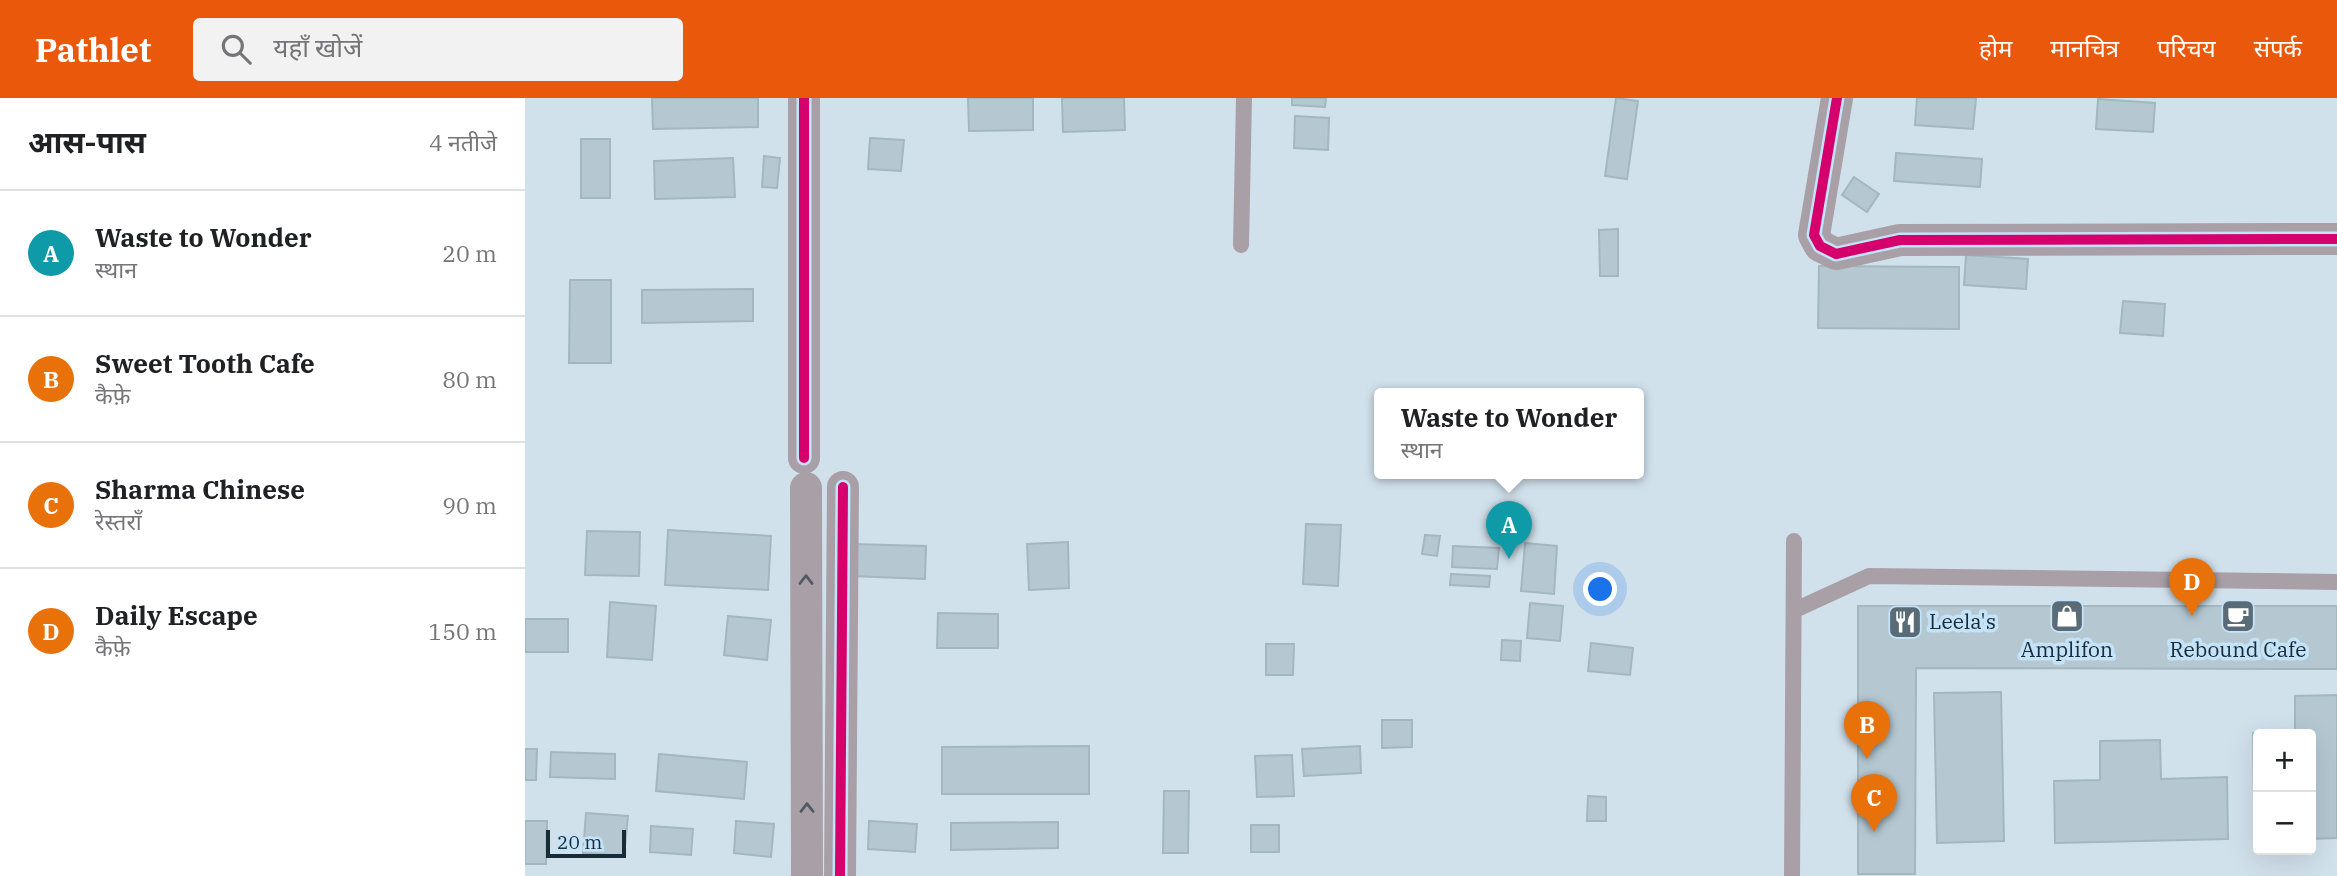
<!DOCTYPE html>
<html lang="hi">
<head>
<meta charset="utf-8">
<style>
	:root { --surface:#fff; --page:#f2f2f2; --text:#202124; --muted:#757577; --line:#e0e0e0; --accent:#ea580c }
	body { margin:0; font-family:"IBM Plex Serif","Noto Sans Devanagari",serif; background:var(--page); color:var(--text) }
	.controls { position:absolute; right:21px; bottom:21px; display:grid; overflow:hidden; border-radius:7px; box-shadow:0 7px 28px #0002 }
	.controls button { width:63px; height:63px; display:grid; place-items:center; padding:0; border:0; border-bottom:2px solid var(--line); background:var(--surface); color:var(--text); font:35px sans-serif }
	.scale { position:absolute; left:21px; bottom:18px; width:80px; box-sizing:border-box; padding-left:7px; border:4px solid #172b38; border-top:0; font-size:19px; line-height:24px; white-space:nowrap; color:#172b38; -webkit-text-stroke:5px #c5e3f8; paint-order:stroke }
	.you { position:absolute; left:1076px; top:492px; width:24px; height:24px; margin:-18px; border:5px solid #fff; border-radius:50%; background:#1a73e8; box-shadow:0 0 0 10px #1a73e833 }
	.badge { display:grid; place-items:center; width:46px; height:46px; border-radius:50%; background:var(--accent); color:#fff; font-size:23px; font-weight:700 }
	.pin { position:absolute; translate:-50% -58px; filter:drop-shadow(0 2px 4px #0008) }
	.pin::after { content:''; position:absolute; top:37px; width:24px; height:21px; background:inherit; clip-path:polygon(0 0,100% 0,50% 100%) }
	.popup { position:absolute; left:849px; top:290px; width:270px; height:91px; box-sizing:border-box; display:grid; place-content:center; border-radius:7px; background:var(--surface); filter:drop-shadow(0 2px 5px #0005); font-size:23px; white-space:nowrap; color:var(--muted) }
	.popup b { font-size:26px; color:var(--text) }
	.popup::after { content:''; position:absolute; left:50%; top:100%; margin-left:-14px; border:14px solid transparent; border-top-color:var(--surface) }
	.list { margin:0; padding:0; list-style:none }
	h2 { display:flex; justify-content:space-between; align-items:center; height:91px; margin:0; padding:0 28px; font-size:30px }
	h2 small { font-size:23px; font-weight:400; color:var(--muted) }
	.list li { display:grid; grid-template-columns:46px 1fr auto; gap:21px; align-items:center; box-sizing:border-box; height:126px; padding:0 28px; border-top:2px solid var(--line) }
	.list b { display:block; font-size:26px; white-space:nowrap }
	.list p { margin:0; font-size:23px; white-space:nowrap; color:var(--muted) }
	.list em { font-size:23px; font-style:normal; color:var(--muted) }
	.icon { flex:none; width:38px; height:38px; fill:none; stroke:currentColor; stroke-width:2; stroke-linecap:round; stroke-linejoin:round }
	.map { position:relative; flex:none; width:1812px; height:778px; overflow:hidden }
	header { display:flex; align-items:center; gap:42px; box-sizing:border-box; height:98px; padding:0 35px; background:var(--accent); color:#fff }
	header strong { font-size:33px }
	nav { display:flex; gap:38px; margin-inline-start:auto; font-size:24px }
	.search { width:490px; height:63px; background:var(--page); display:flex; align-items:center; gap:18px; box-sizing:border-box; padding:0 24px; border-radius:7px; color:var(--muted); font-size:26px }
	main { display:flex }
	aside { flex:1; background:var(--surface) }
	.map>svg:first-child { display:block }
</style>
</head>
<body>
<header>
<strong>Pathlet</strong>
<div class="search"><svg class="icon" aria-label="search" viewBox="0 0 24 24"><circle cx="10" cy="10" r="6"/><path d="M15 15l6 6"/></svg>यहाँ खोजें</div>
<nav><a>होम</a><a>मानचित्र</a><a>परिचय</a><a>संपर्क</a></nav>
</header>
<main>
<aside>
<h2>आस-पास<small>4 नतीजे</small></h2>
<ul class="list">
<li><span class="badge" style="background:#0f9aa8">A</span><div><b>Waste to Wonder</b><p>स्थान</p></div><em>20 m</em></li>
<li><span class="badge" style="background:#e8710a">B</span><div><b>Sweet Tooth Cafe</b><p>कैफ़े</p></div><em>80 m</em></li>
<li><span class="badge" style="background:#e8710a">C</span><div><b>Sharma Chinese</b><p>रेस्तराँ</p></div><em>90 m</em></li>
<li><span class="badge" style="background:#e8710a">D</span><div><b>Daily Escape</b><p>कैफ़े</p></div><em>150 m</em></li>
</ul>
</aside>
<div class="map">
<svg width="1812" height="778" viewBox="0 0 1812 778">
	<rect width="100%" height="100%" fill="#d1e1ec"/>
	<g fill="#b5c8d2" stroke="#a3b7bf" stroke-width="2">
		<path d="M127,0h106v29l-105,2z"/>
		<path d="M443,0h65v32l-64,1z"/>
		<path d="M537,0h62l1,32 -62,2z"/>
		<path d="M767,0h34l-1,9 -33,-2z"/>
		<path d="M1091,0l22,3 -11,78 -22,-3z"/>
		<path d="M1392,0h59l-3,31 -58,-4z"/>
		<path d="M1573,1l57,4 -2,29 -57,-3z"/>
		<path d="M770,18l34,2 -1,32 -34,-2z"/>
		<path d="M345,40l34,2 -3,31 -33,-2z"/>
		<rect x="56" y="41" width="29" height="59"/>
		<path d="M1371,55l86,6 -2,28 -86,-6z"/>
		<path d="M239,58l16,2 -3,30 -15,-1z"/>
		<path d="M208,60l2,39 -80,2 -1,-38z"/>
		<path d="M1329,79l25,17 -12,18 -25,-17z"/>
		<path d="M1093,131v47h-18l-1,-46z"/>
		<path d="M1441,157l62,4 -2,30 -62,-4z"/>
		<path d="M1294,168l140,1v62l-141,-1z"/>
		<path d="M45,182h41v83h-42z"/>
		<path d="M228,191v32l-111,2v-33z"/>
		<path d="M1598,203l42,3 -2,32 -43,-3z"/>
		<path d="M781,426l35,1 -3,61 -35,-2z"/>
		<path d="M143,432l103,6 -3,54 -103,-5z"/>
		<path d="M62,433l53,1 -1,44 -54,-1z"/>
		<path d="M900,437l15,1 -3,20 -15,-2z"/>
		<path d="M543,444l1,46 -40,2 -2,-46z"/>
		<path d="M1000,445l32,3 -3,48 -33,-3z"/>
		<path d="M328,446l73,2 -1,33 -73,-3z"/>
		<path d="M928,448l46,2 -2,21 -45,-2z"/>
		<path d="M926,476l39,2 -1,11 -39,-2z"/>
		<path d="M85,504l46,4 -4,54 -45,-3z"/>
		<path d="M1005,505l33,3 -3,35 -33,-3z"/>
		<path d="M1333,508h479v63l-421,-1 -1,206h-57z"/>
		<path d="M413,515l60,1v34h-61z"/>
		<path d="M203,518l43,4 -4,40 -43,-5z"/>
		<rect x="0" y="521" width="43" height="33"/>
		<path d="M977,542l19,1 -1,20 -19,-1z"/>
		<path d="M1066,545l42,5 -3,27 -42,-4z"/>
		<path d="M741,546h28l-1,31h-27z"/>
		<path d="M1476,594l3,149 -67,2 -3,-150z"/>
		<path d="M1812,597v143l-26,1v-105h-53v65h-4l-1,-66 42,-1v-36z"/>
		<path d="M857,622h30v27l-30,1z"/>
		<path d="M1635,642l1,39 66,-2 1,62 -173,4 -1,-62 46,-1v-39z"/>
		<path d="M564,648v48h-147v-47z"/>
		<path d="M835,648l1,27 -57,3 -2,-27z"/>
		<path d="M0,651h12l-1,31h-11z"/>
		<path d="M26,654l64,2v25l-65,-2z"/>
		<path d="M134,656l88,8 -3,37 -88,-8z"/>
		<path d="M767,657l2,41 -37,1 -2,-41z"/>
		<path d="M639,693h25l-1,62h-25z"/>
		<path d="M1063,698l18,1v24h-19z"/>
		<path d="M61,715l42,3 -4,40 -41,-3z"/>
		<path d="M0,723h22l-1,43h-21z"/>
		<path d="M211,723l38,3 -3,33 -37,-4z"/>
		<path d="M344,723l48,3 -2,28 -47,-3z"/>
		<path d="M533,724v26l-107,2v-27z"/>
		<rect x="726" y="727" width="28" height="27"/>
		<path d="M126,728l42,3 -2,26 -41,-3z"/>
	</g>
	<g fill="none" stroke-linecap="round" stroke-linejoin="round">
		<g stroke="#a8a0a6" stroke-width="16">
			<path d="M716,147l3,-147"/>
			<path d="M1270,512l74,-34 468,6"/>
			<path d="M1267,778l2,-335"/>
		</g>
		<g stroke="#a8a0a6" stroke-width="32">
			<path d="M279,0v360"/>
			<path d="M1312,0l-23,137 6,11 16,8 64,-14 437,-1"/>
			<path d="M281,390l1,388"/>
			<path d="M315,778l3,-389"/>
		</g>
		<g stroke="#c5e3f8" stroke-width="15">
			<g id="cycleway">
				<path d="M279,0v360"/>
				<path d="M1312,0l-23,137 6,11 16,8 64,-14 437,-1"/>
				<path d="M315,778l3,-389"/>
			</g>
		</g>
		<use href="#cycleway" stroke="#d6006c" stroke-width="10"/>
	</g>
	<defs><path id="oneway-chevron" d="M-2-3.5L2.5 0L-2 3.5" fill="none" stroke-width="1.6" stroke-linecap="round" stroke-linejoin="round" transform="scale(1.75)"/></defs>
	<g stroke="#515a64">
		<use href="#oneway-chevron" transform="translate(281 482) rotate(-90)"/>
		<use href="#oneway-chevron" transform="translate(282 710) rotate(-90)"/>
	</g>
	<defs>
		<g id="shop-square" transform="scale(1.75)"><rect x="-9" y="-9" width="18" height="18" rx="4" fill="#586b77" stroke="#c5e3f8"/><path d="M-5-2.5h2.3a2.7 3.5 0 0 1 5.4 0H5L5.5 6h-11ZM-1.5-2.5h3a1.5 2.3 0 0 0-3 0Z" fill="#fff"/></g>
		<g id="cafe-square" transform="scale(1.75)"><rect x="-9" y="-9" width="18" height="18" rx="4" fill="#586b77" stroke="#c5e3f8"/><path d="M-5.5-4.5H6V0H3Q3 3.5 0 3.5H-2.5Q-5.5 3.5-5.5 0ZM3-3.2v2h1.7v-2ZM-6 4.5H4V6H-6Z" fill="#fff"/></g>
		<g id="restaurant-square" transform="scale(1.75)"><rect x="-9" y="-9" width="18" height="18" rx="4" fill="#586b77" stroke="#c5e3f8"/><path d="M-5-6h1v4h1v-4h1v4h1v-4h1v5L-1.5 .5V6h-2V.5L-5-1ZM5-6V6H3V1.5H1.5Q1.5-4 5-6Z" fill="#fff"/></g>
	</defs>
	<g fill-rule="evenodd">
		<use href="#shop-square" x="1542" y="518"/>
		<use href="#cafe-square" x="1713" y="518"/>
		<use href="#restaurant-square" x="1380" y="524"/>
	</g>
	<g text-anchor="middle" stroke-width="7" stroke-linejoin="round" paint-order="stroke">
		<g font-size="21" fill="#172b38" stroke="#c5e3f8">
			<text x="1404" y="531" text-anchor="start">Leela's</text>
			<text x="1542" y="559">Amplifon</text>
			<text x="1713" y="559">Rebound Cafe</text>
		</g>
	</g>
</svg>
<div class="controls">
<button>+</button>
<button>−</button>
</div>
<div class="scale">20 m</div>
<div class="you"></div>
<div class="pin badge" style="left:984px;top:461px;background:#0f9aa8">A</div>
<div class="popup"><b>Waste to Wonder</b>स्थान</div>
<div class="pin badge" style="left:1342px;top:661px;background:#e8710a">B</div>
<div class="pin badge" style="left:1349px;top:734px;background:#e8710a">C</div>
<div class="pin badge" style="left:1667px;top:518px;background:#e8710a">D</div>
</div>
</main>
</body>
</html>
